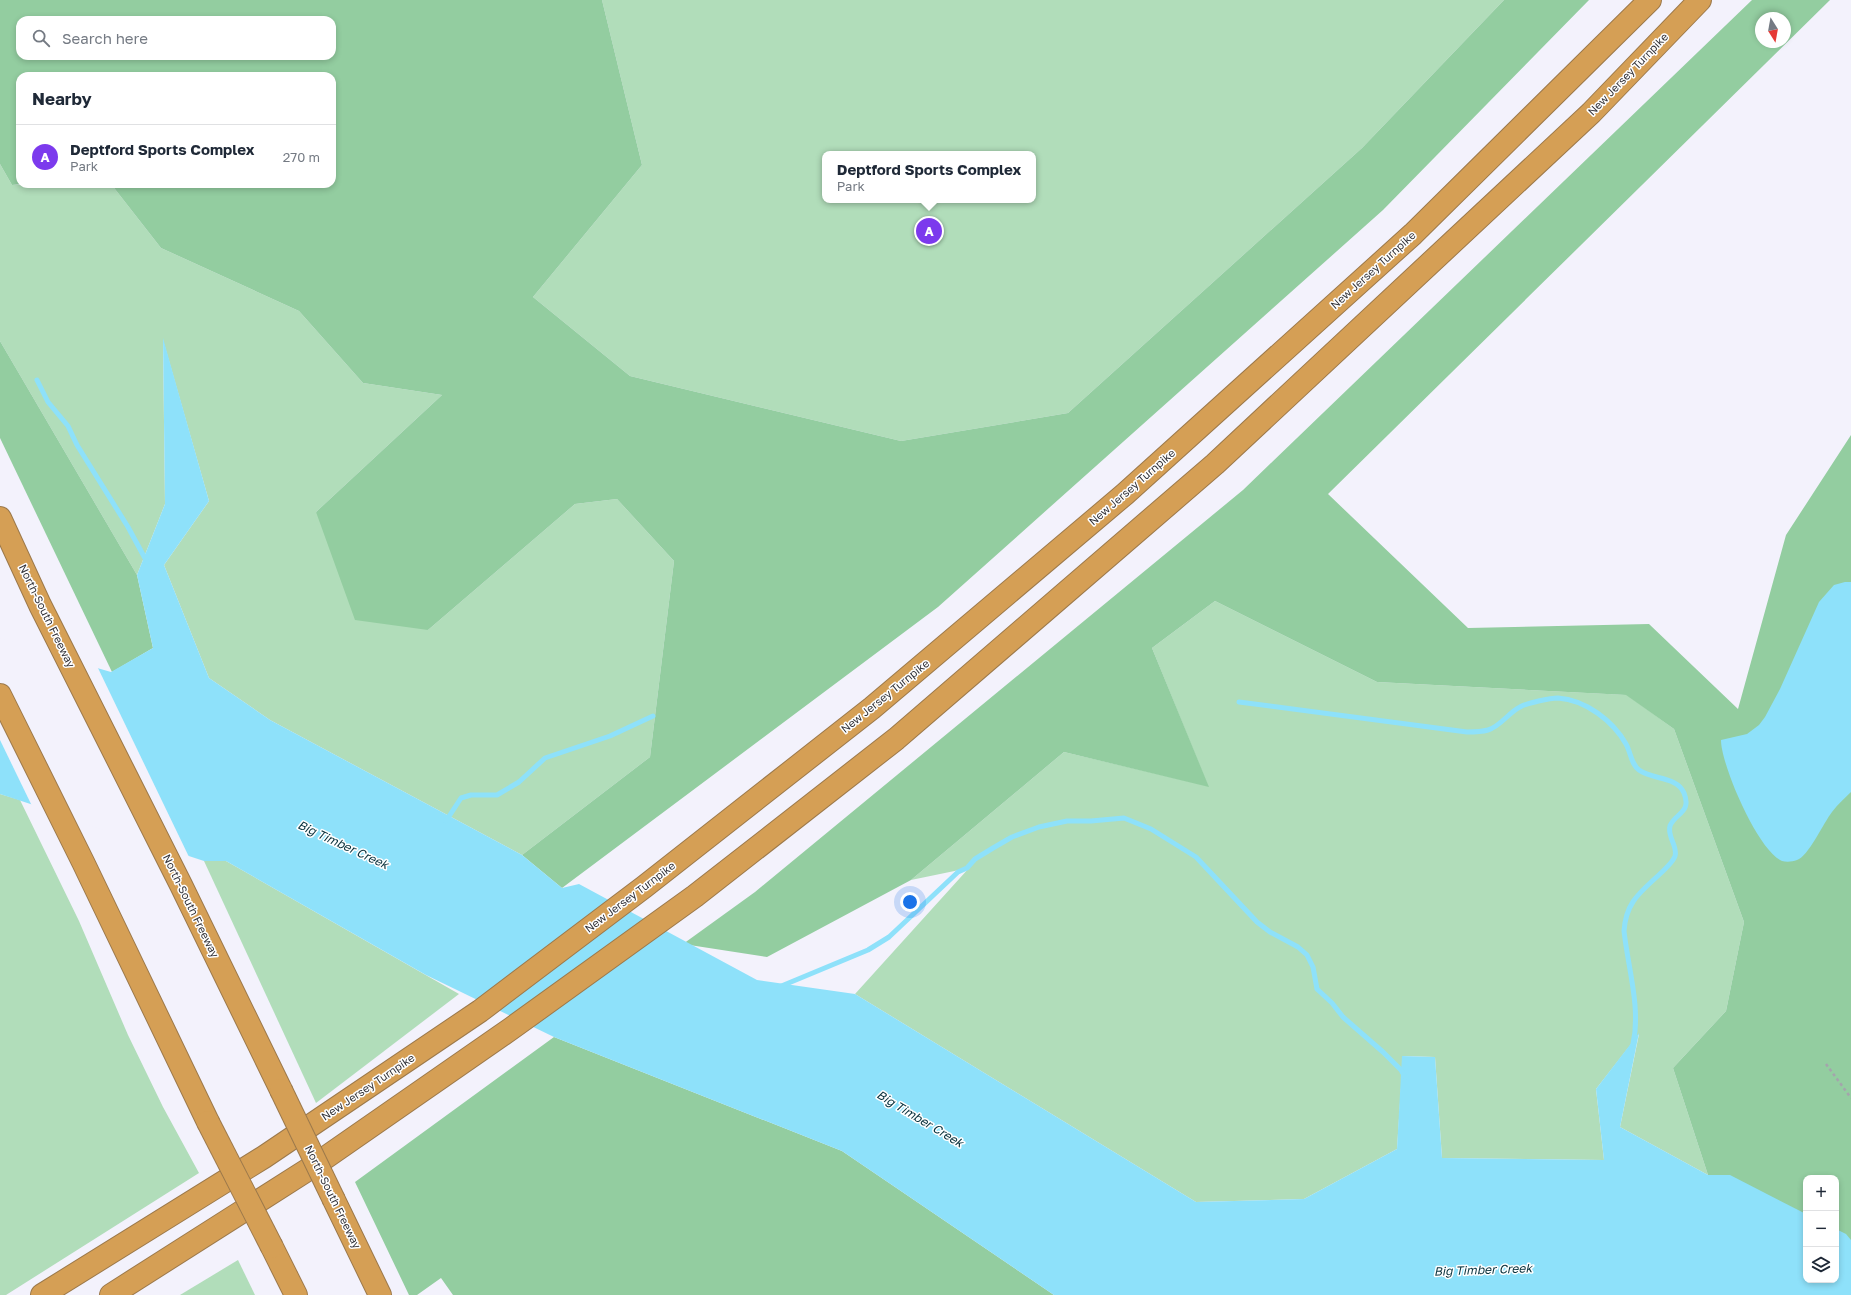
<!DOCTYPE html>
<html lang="en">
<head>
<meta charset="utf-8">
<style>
	:root { --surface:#fff; --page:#f2f2f3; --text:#1f2937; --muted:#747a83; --line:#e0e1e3; --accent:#7c3aed }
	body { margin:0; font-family:"Golos Text",sans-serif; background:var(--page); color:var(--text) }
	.controls { position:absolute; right:12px; bottom:12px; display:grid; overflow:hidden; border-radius:8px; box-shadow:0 2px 6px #0003 }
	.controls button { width:36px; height:36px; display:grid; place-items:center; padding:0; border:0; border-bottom:1px solid var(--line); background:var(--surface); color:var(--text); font:20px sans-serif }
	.compass { position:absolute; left:1755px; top:12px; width:36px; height:36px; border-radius:50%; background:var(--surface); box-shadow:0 2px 6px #0003; rotate:169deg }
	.you { position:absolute; left:910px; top:902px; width:14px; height:14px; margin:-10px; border:3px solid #fff; border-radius:50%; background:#1a73e8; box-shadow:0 0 0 6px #1a73e833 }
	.badge { display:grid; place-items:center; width:26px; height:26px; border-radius:50%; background:var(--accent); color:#fff; font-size:13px; font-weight:700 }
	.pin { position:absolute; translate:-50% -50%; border:2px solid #fff; box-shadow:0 1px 4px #0006 }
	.popup { position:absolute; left:822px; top:151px; width:214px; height:52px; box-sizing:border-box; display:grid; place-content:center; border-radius:8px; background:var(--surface); filter:drop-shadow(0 1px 3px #0005); font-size:13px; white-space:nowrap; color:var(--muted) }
	.popup b { font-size:15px; color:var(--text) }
	.popup::after { content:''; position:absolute; left:50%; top:100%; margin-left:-8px; border:8px solid transparent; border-top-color:var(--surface) }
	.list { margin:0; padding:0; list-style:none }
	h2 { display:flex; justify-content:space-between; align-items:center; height:52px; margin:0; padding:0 16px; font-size:17px }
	h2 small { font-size:13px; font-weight:400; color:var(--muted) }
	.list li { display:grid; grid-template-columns:26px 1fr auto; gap:12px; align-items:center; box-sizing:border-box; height:64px; padding:0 16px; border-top:1px solid var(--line) }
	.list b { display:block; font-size:15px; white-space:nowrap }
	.list p { margin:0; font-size:13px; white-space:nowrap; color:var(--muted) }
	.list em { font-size:13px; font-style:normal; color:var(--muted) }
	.icon { flex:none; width:22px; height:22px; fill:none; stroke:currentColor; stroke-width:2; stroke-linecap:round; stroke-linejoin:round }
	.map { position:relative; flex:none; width:1851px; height:1295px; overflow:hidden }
	.search { position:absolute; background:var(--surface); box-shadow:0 2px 6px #0003; left:16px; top:16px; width:320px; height:44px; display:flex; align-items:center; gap:10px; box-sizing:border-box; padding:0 14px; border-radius:12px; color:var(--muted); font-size:15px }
	.panel { position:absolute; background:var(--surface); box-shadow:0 2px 6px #0003; left:16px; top:72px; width:320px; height:116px; border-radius:12px }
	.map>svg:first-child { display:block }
</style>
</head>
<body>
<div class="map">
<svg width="1851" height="1295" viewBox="0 0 1851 1295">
	<rect width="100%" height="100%" fill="#f3f2fc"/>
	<g fill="#b1ddba" fill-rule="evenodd">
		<path d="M602,0h902l-142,148 -294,265 -167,28 -271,-65 -97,-79 109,-132zM825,154h208v46h-208z"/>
		<path d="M0,164l12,21 99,-1 50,64 138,63 64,72 79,12 -126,117 112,118 147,-126 42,-5 57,62 -24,196 -128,98 -252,-135 -61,-42 -45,-113 45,-64 -46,-161 2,164 -28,71 -137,-234z"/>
		<path d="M1215,601l162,81 250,13 47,34 70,193 -18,89 -53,57 35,107 -88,-48 19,-93 -43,55 8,71 -162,-2 -7,-101 -32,-1 -6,93 -93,50 -108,3 -341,-208 114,-126 -58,12 153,-128 144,34 -56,-138z"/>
		<path d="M0,794l20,6 59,121 49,114 35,72 36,66 -193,122h-6z"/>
		<path d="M204,861h22l233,133 -143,109z"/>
		<path d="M238,1260l17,35h-75z"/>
	</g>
	<g fill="#93cda0" fill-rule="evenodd">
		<path d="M0,0h602l40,165 -109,132 97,79 271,65 167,-28 294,-265 142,-148h85l-206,210 -445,397 -376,281 -40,-33 128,-98 24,-196 -57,-62 -42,5 -147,126 -73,-10 -39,-108 126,-117 -79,-12 -64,-72 -138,-63 -50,-64h221v-108h-312v108h4l-12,1 -12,-21zM20,20h312v36h-312z"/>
		<path d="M1752,0h78l-502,494 140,134 181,-4 89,85 48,-174 65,-100v831l-15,-10v-78h-30v59l-98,-62 -35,-107 53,-57 18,-89 -70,-193 -48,-34 -249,-13 -162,-81 -63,47 57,139 -145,-35 -153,128 -144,77 -84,-13 72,-52 488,-402zM1761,18h24v24h-24z"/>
		<path d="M0,341l137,234 16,73 -41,24 -112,-234z"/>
		<path d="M554,1037l288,114 212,144h-601l-12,-17 -24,17h-8l-54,-113z"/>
	</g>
	<g fill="#8ee1fa">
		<path d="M163,338l46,163 -45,64 45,113 61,42 252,135 40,33 17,-4 178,96 98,14 341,208 108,-3 93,-50 5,-93 33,1 7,101 162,2 -8,-71 43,-56 -19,94 88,48h22l76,39v66h30v-51l10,5 5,6v55h-797l-212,-144 -288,-114 -128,-62 -200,-114h-22l-204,-67v-154l111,32 42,-24 -16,-73 28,-71z"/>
		<path d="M1845,582h6v210c-6,6 -13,12 -19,20 -8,10 -24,45 -35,48 -5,2 -11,2 -15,1 -24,-10 -61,-96 -61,-121l26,-6 12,-9 6,-8 15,-28 39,-87 15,-17z"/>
	</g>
	<path fill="#f3f2fc" d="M0,638l97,28 93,193 -158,-53 -32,-66z"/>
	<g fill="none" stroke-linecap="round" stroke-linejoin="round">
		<g stroke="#8ee1fa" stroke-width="5">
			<path d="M37,380l11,22 20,24 9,19 51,82 19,35"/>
			<path d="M1239,702l228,30c7,0 14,0 21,-2 13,-4 20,-17 32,-23 7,-4 30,-9 38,-9 28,2 55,23 68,46 5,9 5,20 13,26 13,10 38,6 45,23 8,20 -9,20 -14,33 -3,11 8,20 5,30 -2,6 -9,12 -13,16 -21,20 -36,29 -38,59 4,37 17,77 9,113"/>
			<path d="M446,821l15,-23 10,-3h26l22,-13 26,-24 65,-22 43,-20"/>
			<path d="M779,987l89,-37 21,-13 69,-65 9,-4 8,-9 18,-11 19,-11 27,-10 28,-6h24l33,-3 27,11 45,28 61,65 13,10 28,15 9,8 6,12 4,22 15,14 11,14 40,35 18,18 4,7"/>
		</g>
		<g stroke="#9c794b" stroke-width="24">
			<g id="motorway">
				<path d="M0,518l40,87 141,280 100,205"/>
				<path d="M0,695l83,167 125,260"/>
				<path d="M334,1200l46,95"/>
				<path d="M272,1247l24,48"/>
				<path d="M42,1295l222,-138 216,-146 164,-124 228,-179 253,-214 288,-260 237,-234"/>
				<path d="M111,1295l201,-128 200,-139 183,-132 201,-157 319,-275 376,-351 109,-113"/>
			</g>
		</g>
		<path stroke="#a4a4ac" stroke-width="2.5" stroke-dasharray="3 3" stroke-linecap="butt" d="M1826,1064l25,34"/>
		<use href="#motorway" stroke="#d59f55" stroke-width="22"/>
		<g stroke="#9c794b" stroke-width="24" stroke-linecap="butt">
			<g id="motorway-bridge">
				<path d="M281,1090l53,110"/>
				<path d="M208,1122l64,125"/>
			</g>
		</g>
		<use href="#motorway-bridge" stroke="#d59f55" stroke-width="22"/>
	</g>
	<g text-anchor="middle" stroke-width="3" stroke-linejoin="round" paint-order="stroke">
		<g font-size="11" fill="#333339" stroke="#fff">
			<text transform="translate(1628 74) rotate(-46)" y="4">New Jersey Turnpike</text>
			<text transform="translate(1373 270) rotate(-42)" y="4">New Jersey Turnpike</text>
			<text transform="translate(1132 487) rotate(-41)" y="4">New Jersey Turnpike</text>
			<text transform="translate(47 616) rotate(64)" y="4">North-South Freeway</text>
			<text transform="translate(885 696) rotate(-39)" y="4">New Jersey Turnpike</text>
			<text transform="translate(630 897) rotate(-37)" y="4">New Jersey Turnpike</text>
			<text transform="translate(191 906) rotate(64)" y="4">North-South Freeway</text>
			<text transform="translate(368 1087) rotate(-34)" y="4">New Jersey Turnpike</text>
			<text transform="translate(333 1197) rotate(64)" y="4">North-South Freeway</text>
		</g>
		<g font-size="12" font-style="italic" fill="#08313c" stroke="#fff">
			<text transform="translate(343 845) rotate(25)" y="4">Big Timber Creek</text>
			<text transform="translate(920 1119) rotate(31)" y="4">Big Timber Creek</text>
			<text transform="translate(1483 1270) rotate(-2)" y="4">Big Timber Creek</text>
		</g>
	</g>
</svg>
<div class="controls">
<button>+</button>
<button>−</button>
<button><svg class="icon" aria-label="layers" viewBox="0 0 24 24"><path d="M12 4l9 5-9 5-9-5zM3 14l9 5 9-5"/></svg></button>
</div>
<svg class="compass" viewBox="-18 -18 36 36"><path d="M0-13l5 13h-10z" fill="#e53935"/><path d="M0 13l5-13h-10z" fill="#747a83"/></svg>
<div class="you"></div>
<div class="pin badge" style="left:929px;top:231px">A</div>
<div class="popup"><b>Deptford Sports Complex</b>Park</div>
<div class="search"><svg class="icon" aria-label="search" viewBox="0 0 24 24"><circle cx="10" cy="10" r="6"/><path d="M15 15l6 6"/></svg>Search here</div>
<section class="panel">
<h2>Nearby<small></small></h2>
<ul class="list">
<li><span class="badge">A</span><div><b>Deptford Sports Complex</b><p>Park</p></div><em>270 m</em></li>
</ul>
</section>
</div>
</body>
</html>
